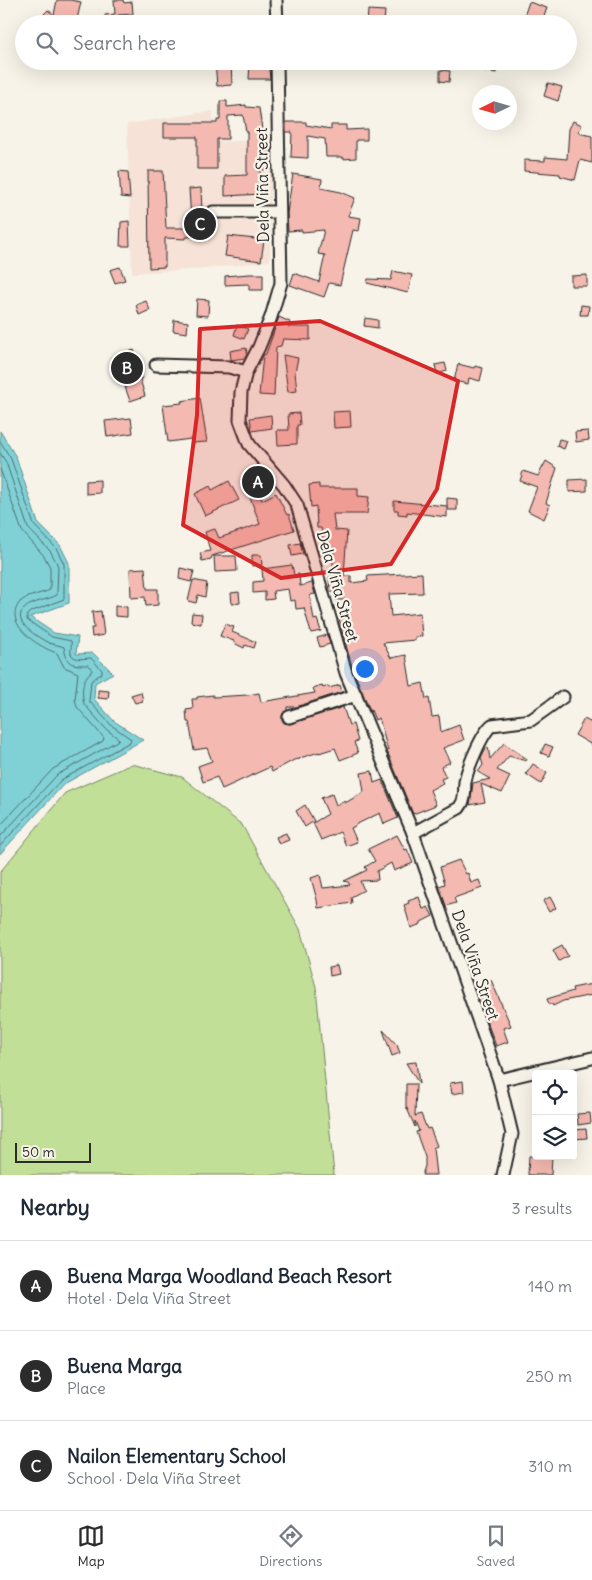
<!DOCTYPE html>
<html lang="en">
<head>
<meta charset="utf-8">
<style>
	:root { --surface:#fff; --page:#f2f2f3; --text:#1f2937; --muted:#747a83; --line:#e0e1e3; --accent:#2b2b2b }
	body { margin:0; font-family:Delius,sans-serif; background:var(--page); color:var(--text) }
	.controls { position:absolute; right:15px; bottom:15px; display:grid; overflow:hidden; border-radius:5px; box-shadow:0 5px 20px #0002 }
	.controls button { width:45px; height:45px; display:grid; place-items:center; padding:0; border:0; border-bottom:1px solid var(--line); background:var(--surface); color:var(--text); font:25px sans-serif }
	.compass { position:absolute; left:472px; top:85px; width:45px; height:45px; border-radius:50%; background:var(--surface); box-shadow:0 5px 20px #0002; rotate:265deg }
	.scale { position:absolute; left:15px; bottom:12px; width:76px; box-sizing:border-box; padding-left:5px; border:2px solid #2b2b2b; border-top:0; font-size:14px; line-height:18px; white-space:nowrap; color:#2b2b2b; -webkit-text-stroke:4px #f7f3e8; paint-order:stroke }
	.you { position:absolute; left:364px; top:668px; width:18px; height:18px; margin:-12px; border:4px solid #fff; border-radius:50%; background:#1a73e8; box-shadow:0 0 0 8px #1a73e833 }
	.badge { display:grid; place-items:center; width:32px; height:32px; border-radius:50%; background:var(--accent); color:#fff; font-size:16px; font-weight:700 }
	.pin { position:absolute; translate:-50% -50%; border:2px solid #fff; box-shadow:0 1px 5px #0006 }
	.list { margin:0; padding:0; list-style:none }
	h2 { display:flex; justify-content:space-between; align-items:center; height:65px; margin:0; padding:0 20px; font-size:21px }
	h2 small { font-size:16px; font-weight:400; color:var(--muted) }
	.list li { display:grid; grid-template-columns:32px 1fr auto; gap:15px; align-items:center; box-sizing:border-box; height:90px; padding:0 20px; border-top:1px solid var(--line) }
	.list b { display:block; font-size:19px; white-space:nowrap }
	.list p { margin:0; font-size:16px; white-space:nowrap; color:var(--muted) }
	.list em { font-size:16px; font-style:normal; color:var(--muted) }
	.icon { flex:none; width:28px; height:28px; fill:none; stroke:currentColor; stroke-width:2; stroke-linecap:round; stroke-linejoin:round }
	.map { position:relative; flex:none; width:592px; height:1175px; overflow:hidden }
	.search { position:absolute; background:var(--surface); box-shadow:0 5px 20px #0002; left:15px; right:15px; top:15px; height:55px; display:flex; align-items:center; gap:12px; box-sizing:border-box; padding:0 18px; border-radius:28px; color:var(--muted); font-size:19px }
	.sheet { height:335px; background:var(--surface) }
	nav { display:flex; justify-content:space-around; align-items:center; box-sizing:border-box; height:70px; border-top:1px solid var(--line); background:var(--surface); font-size:14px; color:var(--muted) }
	nav a { display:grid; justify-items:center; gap:2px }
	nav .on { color:var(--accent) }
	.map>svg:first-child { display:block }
</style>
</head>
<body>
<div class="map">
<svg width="592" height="1175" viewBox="0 0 592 1175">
	<rect width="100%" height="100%" fill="#f7f3e8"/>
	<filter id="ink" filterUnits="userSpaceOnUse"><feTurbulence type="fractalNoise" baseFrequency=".02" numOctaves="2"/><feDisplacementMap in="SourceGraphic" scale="10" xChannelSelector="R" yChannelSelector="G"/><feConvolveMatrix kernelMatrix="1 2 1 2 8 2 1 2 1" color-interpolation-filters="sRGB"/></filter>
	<g filter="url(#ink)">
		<path fill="#f6e2d7" d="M213,111l-1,31 59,-2 -1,121 -67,8 -71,4 -5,-149z"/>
		<path fill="#c1df97" stroke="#768561" d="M132,764l50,13 60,48 58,104 16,58 18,188h-334v-303l65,-79z"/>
		<path fill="#80d1d6" stroke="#5e8f92" d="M0,431l16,26 22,66 22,22 9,18v40l-39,14 24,16 24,4 -2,17 17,-1 20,20 -18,10 -1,16 20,22 29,19 -79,44 -64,70z"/>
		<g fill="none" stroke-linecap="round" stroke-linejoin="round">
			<g stroke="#4d6d6f" stroke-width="1">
				<path d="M0,441l11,18 23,66 22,23 8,16v35l-34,13 -3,3v5l25,17 19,4c1,4 -1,9 0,13 3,7 15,4 20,4l11,12v3l-11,8 -2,20 22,24 20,14 -1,3 -69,38 -61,66"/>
				<path d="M0,453l6,9 22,66 23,24 7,14 -1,29c-9,5 -24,6 -32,13 -16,13 14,30 24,35 5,2 11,2 15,4 3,18 6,18 24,18l4,3v3c-10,7 -11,21 -8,33l22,25 13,10 -2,2 -60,34 -57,62"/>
				<path d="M0,469l22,62 22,25 6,11v23c-9,4 -21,5 -29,11 -21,22 19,47 36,52l7,14 14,6 -3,26 2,8 27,31 -1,3 -50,28 -53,57"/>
			</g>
		</g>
		<g fill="#f4b9b0" stroke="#2b2b2b">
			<path d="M57,0h13l11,2 -5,22h-29l-6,-7 7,-7 6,5z"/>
			<path d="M114,0h9l1,3 8,-1 1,12 -15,1v7l-12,1 -1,-8 10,-1z"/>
			<path d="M529,2l18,6 -5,14 -18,-6z"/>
			<path d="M368,10l17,1 -1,13h-17z"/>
			<path d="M215,61h16l1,24 -15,1z"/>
			<path d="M250,61h18l2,18h-21z"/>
			<path d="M476,61h22l-2,12 -21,-4z"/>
			<path d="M440,70l10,1 -1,11 -9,-1z"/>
			<path d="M548,83l14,4 -4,14 -14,-5z"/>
			<path d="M220,101h7v6l19,-2v2l13,1 5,35h4v9l-3,-1v19l-5,-1 1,25 -36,2v-20l22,-1v-43h-1l-3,-17 -15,1v23h-11v30h-20v-32h-33v-14h53v-3h3z"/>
			<path d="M573,121l9,4 -4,8 14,3v27l-12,-3 -5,20 -15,-4v-2l-36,-3v-11l21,1v-4l22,2 2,-30z"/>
			<path d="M286,122h20v3l25,4v-4h15v5l21,-1v11h-11v18l-13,1v-2h-17l-1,-18 -17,-3v22l-17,-1 1,-25h-6z"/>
			<path d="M119,171l9,1 2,26 -9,-1z"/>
			<path d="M148,171h15l3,57h23v-9h2l-2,-30 12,-1 2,48 -17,1v2l-21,-1v29l-16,1z"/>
			<path d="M293,174l29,5 -1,9 20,4 14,6 -7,18 13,2 -2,13 -6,-1 -13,55 -11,-2 -5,14 -34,-12 4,-12 25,9 6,-27 -7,-1 6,-24 -22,2v-2l-14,1 -1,-18z"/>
			<path d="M129,221l1,25h-10l1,-24z"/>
			<path d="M228,236l36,4 -3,21 -36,-5z"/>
			<path d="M120,267l5,13 -10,3 -5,-13z"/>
			<path d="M393,271l19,4 -4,18 -41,-10 1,-4 23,1z"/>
			<path d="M249,274h14v16h-14v-6l-24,1v-9z"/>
			<path d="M587,275v11h-16v-10z"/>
			<path d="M197,299l12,1 -1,16 -12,-1z"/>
			<path d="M146,301l4,9 -11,5 -3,-10z"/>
			<path d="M581,305l8,1 -1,9h-8z"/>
			<path d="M279,317l11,5 -2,5h22v13l-27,-1 -2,7 -5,1 -2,49 -15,-1 4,-40 3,-1z"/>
			<path d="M365,318l13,2v8l-14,-2z"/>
			<path d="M174,320l14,2 -1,11 -14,-2z"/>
			<path d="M237,325l11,4 -4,10 -10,-4z"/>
			<path d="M246,348l1,6 -2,4 -14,2 -1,-9z"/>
			<path d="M134,350l9,28 -3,1 5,17 -15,5 -6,-17 -4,1 -9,-27z"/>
			<path d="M283,355l15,3 -3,14 2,19 -9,1z"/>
			<path d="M445,363l2,8 -10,3 -2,-9z"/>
			<path d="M458,364l16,4 1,-2 8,2 -3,13 -11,-3 -1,6 -14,-3z"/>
			<path d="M200,398l7,44 -15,1 -1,-4 -23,3 -5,-37 19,-2 -1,-2z"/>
			<path d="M350,411l1,16 -17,1 -1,-16z"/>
			<path d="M299,413l1,12h-3v19l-19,1 -1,-15h12l-1,-16z"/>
			<path d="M271,415l1,13 -20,3 -2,-13z"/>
			<path d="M131,418l2,15 -26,4 -2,-16z"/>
			<path d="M588,431l1,9 -13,2 -1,-10z"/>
			<path d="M559,439l8,2 -3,8 -7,-3z"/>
			<path d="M546,461l11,7 -11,35 4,2 -6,14 -16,-8 9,-24 -17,-6 3,-10 15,5z"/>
			<path d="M587,479v12l-18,1v-12z"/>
			<path d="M100,480v13l-14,1v-13z"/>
			<path d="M229,481l10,19 -34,16 -10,-22 15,-8 2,4z"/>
			<path d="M319,484v4h39v8l11,1 -2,17h-34l2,16 12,1 -3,45h7v7l17,-2 -1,-5 55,-3 1,20 -34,1 2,22 29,-3 2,23 -7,1v3l-32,3 8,15 15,-3 5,31 12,-3 3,16 3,-1 3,19 7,-1 2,16 18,-7 5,15 -21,8 7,14 -9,5 5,10 -5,2 2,4 -13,7 6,15 -23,9 -26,-63h1l-9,-33 -4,2 -4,-10h-1l-17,-40 -11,-39 -3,-13 7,-2 -1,-16h-9l-1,-8h-5l-1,-15h3l2,-29 -10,2 -3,-22h-4l-1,-22 -5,1 -2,-22z"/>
			<path d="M258,492l4,8 14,-7 11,22 2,-1 5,16 -82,26 -1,3 -9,2 -2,-8 10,-2 -5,-19 10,-3 4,9 41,-14 -11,-29z"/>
			<path d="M447,498l10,1v11h-10z"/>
			<path d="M394,501l53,5v11l-40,-5v3l-9,-1v-4h-4z"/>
			<path d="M300,543l3,11 -11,2 -2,-11z"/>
			<path d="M252,555h9l1,10 -10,1z"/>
			<path d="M214,556h22l1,15 -22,1z"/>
			<path d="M292,565l2,10 5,-1 1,12 12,-3 3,11 -5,1 4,25 3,-1 4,12 -10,2 -7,-25 -8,1 -1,-9 -5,1 -2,-12 -15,2 1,8 -9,1v-8l-12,1v-11l10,-1 -1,-12z"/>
			<path d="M145,568l2,21h11v16l-12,1 -1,-9 -14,1 -1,-29z"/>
			<path d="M180,568l14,3 -3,11 -12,-3z"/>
			<path d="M193,580l14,3 -2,14 -7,-2 -2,8 -8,-2z"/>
			<path d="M239,592l1,11 -8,1 -1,-11z"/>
			<path d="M115,606l12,1v10l-12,-1z"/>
			<path d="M101,611l3,24 -12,2 -1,-9h3l-2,-16z"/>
			<path d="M192,613l10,1 -1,10 -10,-2z"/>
			<path d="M225,624l9,3 -2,5 24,10 -2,6 -9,-3 -1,3 -10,-5v-2l-14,-5z"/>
			<path d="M327,635l3,9 -10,3 -3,-9z"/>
			<path d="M322,685l1,3 5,-2 1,2 11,-3 2,7 -46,15h-9v3l-5,5v5l2,3 6,1 53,-17 6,18 4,-1 5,17 -4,1 4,11 -18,7 -5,-12 -16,5v-1l-19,6v1l-6,1 -22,12 -2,-5 -48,22 -5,-12 -14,5 -5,-16 14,-5 -5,-13 -13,2 -5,-28h-2l-1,-12 7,-1 -1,-10h5v-2l16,-2v2l35,-2 11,-2 2,9 54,-9 -2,-5z"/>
			<path d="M98,690l11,1 -1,8 -10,-1z"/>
			<path d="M141,692l2,9 -8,2 -4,-8z"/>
			<path d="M584,719l8,4v22l-17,-10z"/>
			<path d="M504,743l23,16 -1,2 -17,-5 -12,14 13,6 -8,17 -21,-9 4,18 -15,3 3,-22 17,-4 -12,-7 5,-7 -2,-7 5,-10 2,-1 2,12z"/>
			<path d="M545,744l8,3 -4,9 -8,-3z"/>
			<path d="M533,764l14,9 -6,11 -15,-10z"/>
			<path d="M372,771l2,12 8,-3 16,38 -14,6 -4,-11 -25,12v1l-4,2 6,14 -11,4 -6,-14 -19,8 -8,-17 15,-9 -7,-16 11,-4 4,11 8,-4 1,2 19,-11 -3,-19z"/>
			<path d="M305,805l9,16 -9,6 -9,-16z"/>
			<path d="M286,833l3,7 -10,4 -3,-7z"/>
			<path d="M397,835l8,15 2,-1 6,14 -19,8 -3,-8 -14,8 1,9 -18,1 4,9 -13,7 1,6 -34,5 -1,-8 -6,-22 9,-3 3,13 27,-3 -2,-3 -4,-1 23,-11 -2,-3 10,-6 -7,-12z"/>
			<path d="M459,860l7,14 2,-1 3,10 8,-3 3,8 -28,10 2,5 -10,3 -7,-20 6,-2 -5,-17z"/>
			<path d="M419,897l4,12 5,-2 5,9 -12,6v2l-10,4 -7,-23 5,-2 -1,-2z"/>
			<path d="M550,897l6,11 -7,4 -6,-11z"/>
			<path d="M562,945l6,11 -9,5 -6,-11z"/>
			<path d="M337,965l2,9 -9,2 -1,-9z"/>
			<path d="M491,980l20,46 -8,2 5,14 -12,4 -22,-59z"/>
			<path d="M592,984v11l-29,6 -10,5 -1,-2h-3l-2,-5 26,-8 -1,-3z"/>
			<path d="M383,1030l14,15 3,8 -8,3z"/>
			<path d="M416,1062l3,22 -13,-21z"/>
			<path d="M463,1081l1,11 -12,2 -2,-11z"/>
			<path d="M406,1084h10l-1,32 6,-2 6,15 3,-1 7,18 -4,2 3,27h-14l3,-9v-9l-9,-25 3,-1 -4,-10v6l-9,-21z"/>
			<path d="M590,1113l1,10 -13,2 -1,-11z"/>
			<path d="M586,1129l1,9 -14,1v-9z"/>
			<path d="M529,1156h23l-1,19h-23z"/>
		</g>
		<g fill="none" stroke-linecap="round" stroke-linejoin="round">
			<g stroke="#2b2b2b" stroke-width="15">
				<g id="minor">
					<path d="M276,0l1,24"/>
					<path d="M277,61l4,222 -10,34 -12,30 -13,25 -5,20 -1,28 9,24 35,41 13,20 49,168 67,160 86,247 13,54 -9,41"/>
					<path d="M213,212h65"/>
					<path d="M156,365l73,2 17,5"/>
					<path d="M289,717l67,-22"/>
					<path d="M413,833l46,-25c7,-8 5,-16 6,-26 2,-13 17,-49 27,-57l39,-5 32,-23"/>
					<path d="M499,1080l93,-22"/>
				</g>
			</g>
			<use href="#minor" stroke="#f7f3e8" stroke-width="11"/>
		</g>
	</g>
	<path fill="#d62828" fill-opacity="0.2" stroke="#d62828" stroke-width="4" stroke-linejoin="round" d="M320,321l138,60 -21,108 -46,75 -110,14 -98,-53 14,-110 3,-86z"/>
	<g text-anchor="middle" stroke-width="4.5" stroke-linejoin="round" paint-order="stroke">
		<g font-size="16" fill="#2b2b2b" stroke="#f7f3e8">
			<text transform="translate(262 185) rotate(-91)" y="6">Dela Viña Street</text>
			<text transform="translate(338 586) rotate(74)" y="6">Dela Viña Street</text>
			<text transform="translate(476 965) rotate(71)" y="6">Dela Viña Street</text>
		</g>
	</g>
</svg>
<div class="controls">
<button><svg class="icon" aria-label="locate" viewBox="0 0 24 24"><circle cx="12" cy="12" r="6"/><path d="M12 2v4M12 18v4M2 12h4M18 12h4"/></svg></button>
<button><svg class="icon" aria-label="layers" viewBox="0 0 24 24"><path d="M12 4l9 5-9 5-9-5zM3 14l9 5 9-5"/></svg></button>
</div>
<svg class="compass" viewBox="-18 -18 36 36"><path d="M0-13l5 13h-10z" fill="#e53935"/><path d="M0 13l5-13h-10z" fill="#747a83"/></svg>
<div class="scale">50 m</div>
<div class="you"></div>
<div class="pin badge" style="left:258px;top:482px">A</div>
<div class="pin badge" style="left:127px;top:368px">B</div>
<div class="pin badge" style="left:200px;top:224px">C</div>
<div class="search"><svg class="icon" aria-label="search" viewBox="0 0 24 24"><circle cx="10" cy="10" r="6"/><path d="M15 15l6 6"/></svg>Search here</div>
</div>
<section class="sheet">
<h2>Nearby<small>3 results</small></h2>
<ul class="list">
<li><span class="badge">A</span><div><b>Buena Marga Woodland Beach Resort</b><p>Hotel · Dela Viña Street</p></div><em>140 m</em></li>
<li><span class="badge">B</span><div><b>Buena Marga</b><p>Place</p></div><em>250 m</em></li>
<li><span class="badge">C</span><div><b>Nailon Elementary School</b><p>School · Dela Viña Street</p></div><em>310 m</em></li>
</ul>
</section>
<nav>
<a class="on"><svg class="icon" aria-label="map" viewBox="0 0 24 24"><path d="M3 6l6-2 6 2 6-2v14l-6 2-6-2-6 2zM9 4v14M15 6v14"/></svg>Map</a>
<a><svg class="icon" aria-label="directions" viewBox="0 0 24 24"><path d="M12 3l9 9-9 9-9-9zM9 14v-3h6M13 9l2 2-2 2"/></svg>Directions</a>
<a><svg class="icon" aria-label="saved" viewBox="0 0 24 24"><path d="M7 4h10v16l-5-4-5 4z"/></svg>Saved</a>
</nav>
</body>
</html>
